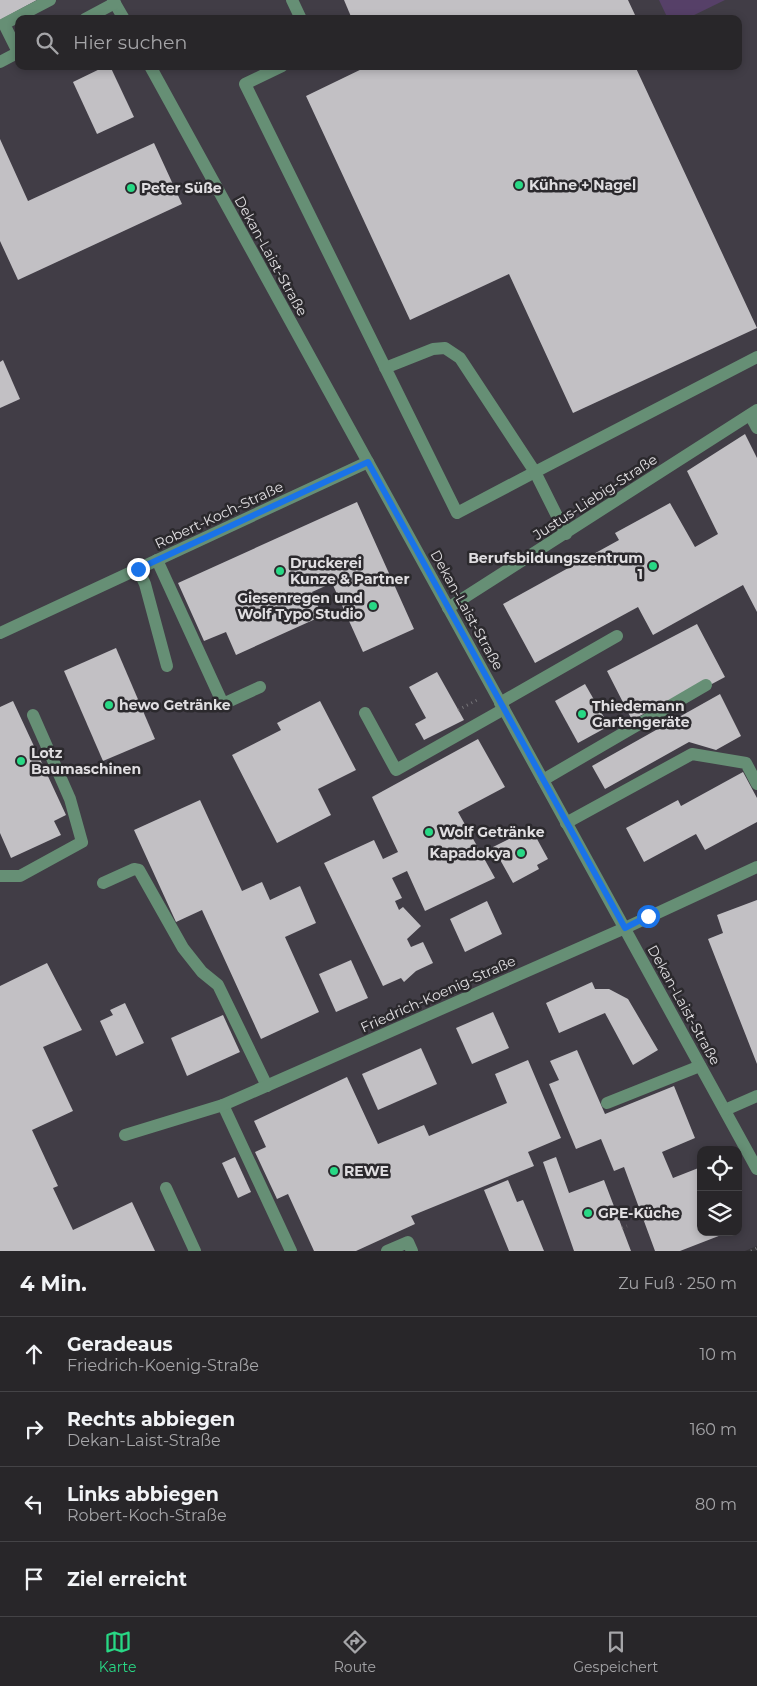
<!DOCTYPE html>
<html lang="de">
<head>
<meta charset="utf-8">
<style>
	:root { --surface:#282629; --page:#302e31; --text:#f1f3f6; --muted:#a5a5a8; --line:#444346; --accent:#28d885 }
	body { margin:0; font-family:Montserrat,sans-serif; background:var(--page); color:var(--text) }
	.controls { position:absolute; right:15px; bottom:15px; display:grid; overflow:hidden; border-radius:10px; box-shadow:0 2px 8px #0003 }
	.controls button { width:45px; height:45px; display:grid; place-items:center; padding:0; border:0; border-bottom:1px solid var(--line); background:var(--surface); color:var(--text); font:25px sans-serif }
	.stop { position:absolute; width:15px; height:15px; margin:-11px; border:4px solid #1a73e8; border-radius:50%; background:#fff }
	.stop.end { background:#1a73e8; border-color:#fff; box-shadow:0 1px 5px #0008 }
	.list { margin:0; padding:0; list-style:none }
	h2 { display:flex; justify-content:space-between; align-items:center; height:65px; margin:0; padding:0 20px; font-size:21px }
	h2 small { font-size:16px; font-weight:400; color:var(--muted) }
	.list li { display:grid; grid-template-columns:32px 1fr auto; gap:15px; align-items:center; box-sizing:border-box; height:75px; padding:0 20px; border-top:1px solid var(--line) }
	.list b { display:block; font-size:19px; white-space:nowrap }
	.list p { margin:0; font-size:16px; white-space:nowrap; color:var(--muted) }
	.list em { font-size:16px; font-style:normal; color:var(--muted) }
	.icon { flex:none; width:28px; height:28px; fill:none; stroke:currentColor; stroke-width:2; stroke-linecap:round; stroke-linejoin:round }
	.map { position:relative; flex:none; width:757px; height:1251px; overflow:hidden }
	.search { position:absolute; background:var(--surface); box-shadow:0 2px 8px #0003; left:15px; right:15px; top:15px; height:55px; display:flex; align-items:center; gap:12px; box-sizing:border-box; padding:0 18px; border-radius:10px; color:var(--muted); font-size:19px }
	.sheet { height:365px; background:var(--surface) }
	nav { display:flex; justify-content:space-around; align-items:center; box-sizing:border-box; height:70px; border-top:1px solid var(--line); background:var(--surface); font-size:14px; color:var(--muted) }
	nav a { display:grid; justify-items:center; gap:2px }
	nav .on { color:var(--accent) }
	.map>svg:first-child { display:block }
</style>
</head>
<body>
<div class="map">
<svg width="757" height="1251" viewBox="0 0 757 1251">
	<rect width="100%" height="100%" fill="#353337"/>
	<path fill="#413d46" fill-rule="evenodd" d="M0,0h757v1246l-12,5h-745zM19,19h719v47h-719zM701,1150h37v82h-37z"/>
	<path fill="#564068" d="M659,0h66l-39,19h-18z"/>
	<g fill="#c2c0c4">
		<path d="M0,0h37l-37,20z"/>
		<path d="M344,0h284l7,15 -8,4h-275z"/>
		<path d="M106,66h4l24,51 -37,17 -24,-52z"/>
		<path d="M368,66h267l122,262 -184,85 -64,-139 -99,46 -104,-224z"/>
		<path d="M0,139l28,62 126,-58 28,61 -164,76 -18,-39z"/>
		<path d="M3,360l17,39 -20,9v-46z"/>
		<path d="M745,434l12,24v154l-14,-27 -90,50 -15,-28 -103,56 -32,-59 116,-64 -4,-7 55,-30 25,44 23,-13 -31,-63z"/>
		<path d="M357,502l57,127 -51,23 -31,-69 -20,9 10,24 -86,39 -10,-23 -22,9 -26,-58z"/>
		<path d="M697,624l28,53 -15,8 -3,-4 -75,39 -25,-49z"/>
		<path d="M116,648l39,91 -52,22 -39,-90z"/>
		<path d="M437,672l27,48 -40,20 -9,-16 11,-6 -17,-31z"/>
		<path d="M585,684l24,42 -31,17 -23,-42z"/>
		<path d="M720,694l21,42 -25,14 -27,-8 -84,47 -13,-23z"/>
		<path d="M13,701l53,114 -12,6 7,14 -50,23 -11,-25v-126z"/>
		<path d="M320,701l36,69 -38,19 13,26 -54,28 -45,-88 49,-25 -4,-7z"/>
		<path d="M478,739l27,48 -47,25 37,66 -70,33 -18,-40 -15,7 10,20 -7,3 4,9 4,-3 18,19 -14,13 4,8 12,-5 10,21 -17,8 -12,11 -3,-4 -18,8 -59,-123 50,-23 9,19 15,-7 -26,-55z"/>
		<path d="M743,772l14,26v24l-52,28 -9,-16 -52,28 -18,-34 52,-28 3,6z"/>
		<path d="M200,800l42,91 20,-9 8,18 30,-14 16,37 -31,14 34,75 -58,27 -59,-129 -26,12 -42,-92z"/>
		<path d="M531,828l17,31 -11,6 2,4 -26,14 -20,-36z"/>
		<path d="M757,900v164l-49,-125 15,-6 -6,-18z"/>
		<path d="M487,901l15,33 -37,18 -15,-33z"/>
		<path d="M351,960l17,38 -32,14 -17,-38z"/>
		<path d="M47,963l35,67 -39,17 30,64 -41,19 26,56 -5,2 20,42 59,-28 23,49h-155v-265z"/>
		<path d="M592,982l3,7h14l19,10 30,51 -25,15 -28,-52 -46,20 -13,-30z"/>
		<path d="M125,1003l19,40 -28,13 -16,-35 13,-6 -3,-5z"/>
		<path d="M493,1012l16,36 -37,16 -16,-36z"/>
		<path d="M223,1015l17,37 -53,24 -16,-38z"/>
		<path d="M421,1048l16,36 -59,26 -16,-36z"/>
		<path d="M577,1050l28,64 69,-28 21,52 -33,14 11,26 28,-11v65h28l-49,19h-25l-31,-84 -10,4 -13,-32 -25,10 -27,-65 10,-4 -9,-19z"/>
		<path d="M528,1060l33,78 -33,14 6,14 -123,50 4,8 -59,27h-42l-26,-57 -11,5 -22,-47 11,-5 -12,-26 93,-44 31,67 46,-19 5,11 78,-33 -12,-29z"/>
		<path d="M235,1157l16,35 -13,6 -16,-35z"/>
		<path d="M556,1157l13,36 35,-13 27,71h-57l-31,-89z"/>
		<path d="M508,1180l9,22 6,-2 21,51h-35l-25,-61z"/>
	</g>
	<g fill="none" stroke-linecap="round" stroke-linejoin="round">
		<g stroke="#767478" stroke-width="3" stroke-dasharray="1 4" stroke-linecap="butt">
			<path d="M458,710l21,-11"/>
			<path d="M622,1228l5,-2"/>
			<path d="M751,1251l6,-3"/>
		</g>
		<g stroke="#668f75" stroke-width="12">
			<path d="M113,0l11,19"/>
			<path d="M292,0l9,19"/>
			<path d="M85,19l30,-16"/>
			<path d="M18,52l-14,-28 46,-24"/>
			<path d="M0,62l19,-10"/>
			<path d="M150,66l607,1103"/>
			<path d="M282,66l-37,18 212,429 78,-41 -75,-114 -15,-10 -12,1 -48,19"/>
			<path d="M750,415l7,13"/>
			<path d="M566,534l-31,-62 222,-115"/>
			<path d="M157,560l66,144 37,-17"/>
			<path d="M138,569l7,15 22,82"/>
			<path d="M448,608l309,-198"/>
			<path d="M0,633l368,-171"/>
			<path d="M500,703l117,-67"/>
			<path d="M365,713l31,57 108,-61"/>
			<path d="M543,780l163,-95"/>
			<path d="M566,823l126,-69 54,9 11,21"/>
			<path d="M0,876h20l62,-34 -12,-43 -37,-84"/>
			<path d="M103,883l31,-14 5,1 44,78 19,24 16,13 49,101"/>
			<path d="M607,1103l93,-37"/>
			<path d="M223,1105l68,146"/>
			<path d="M725,1110l32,-14"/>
			<path d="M125,1135l98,-30 402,-177 132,-61"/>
			<path d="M166,1188l29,63"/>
			<path d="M387,1251l21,-9 4,9"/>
		</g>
	</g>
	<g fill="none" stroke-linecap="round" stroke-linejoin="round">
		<path stroke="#1a73e8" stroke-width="6" d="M138,569l230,-107 257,466 23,-12"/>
	</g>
	<g fill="#28d885" stroke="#2b292d" stroke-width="2">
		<circle cx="519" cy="185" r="5"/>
		<circle cx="131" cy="188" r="5"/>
		<circle cx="653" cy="566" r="5"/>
		<circle cx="280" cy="571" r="5"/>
		<circle cx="373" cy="606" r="5"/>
		<circle cx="109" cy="705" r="5"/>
		<circle cx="582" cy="714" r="5"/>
		<circle cx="21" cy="761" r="5"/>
		<circle cx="429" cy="832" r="5"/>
		<circle cx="521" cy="853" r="5"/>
		<circle cx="334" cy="1171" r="5"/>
		<circle cx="588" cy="1213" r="5"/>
	</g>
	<g text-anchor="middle" stroke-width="5" stroke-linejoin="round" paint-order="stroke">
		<g font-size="14" font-weight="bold" fill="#e0dee1" stroke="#2b292d" text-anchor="start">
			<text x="529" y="190">Kühne + Nagel</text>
			<text x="141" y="193">Peter Süße</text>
			<text x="643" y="563" text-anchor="end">Berufsbildungszentrum<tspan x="643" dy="16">1</tspan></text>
			<text x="290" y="568">Druckerei<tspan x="290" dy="16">Kunze &amp; Partner</tspan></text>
			<text x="363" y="603" text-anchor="end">Giesenregen und<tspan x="363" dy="16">Wolf Typo Studio</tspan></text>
			<text x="119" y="710">hewo Getränke</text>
			<text x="592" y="711">Thiedemann<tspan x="592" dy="16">Gartengeräte</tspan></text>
			<text x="31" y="758">Lotz<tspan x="31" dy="16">Baumaschinen</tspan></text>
			<text x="439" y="837">Wolf Getränke</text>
			<text x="511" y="858" text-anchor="end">Kapadokya</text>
			<text x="344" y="1176">REWE</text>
			<text x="598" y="1218">GPE-Küche</text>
		</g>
		<g font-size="14" fill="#e0dee1" stroke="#2b292d">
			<text transform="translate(271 256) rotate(61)" y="5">Dekan-Laist-Straße</text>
			<text transform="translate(595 497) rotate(-33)" y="5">Justus-Liebig-Straße</text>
			<text transform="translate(219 515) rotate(-25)" y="5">Robert-Koch-Straße</text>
			<text transform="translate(467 610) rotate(61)" y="5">Dekan-Laist-Straße</text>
			<text transform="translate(438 994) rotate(-24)" y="5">Friedrich-Koenig-Straße</text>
			<text transform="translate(684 1005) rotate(61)" y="5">Dekan-Laist-Straße</text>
		</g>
	</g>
</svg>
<div class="controls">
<button><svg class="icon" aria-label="locate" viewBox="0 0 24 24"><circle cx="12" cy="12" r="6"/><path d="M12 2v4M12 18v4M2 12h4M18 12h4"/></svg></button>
<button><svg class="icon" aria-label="layers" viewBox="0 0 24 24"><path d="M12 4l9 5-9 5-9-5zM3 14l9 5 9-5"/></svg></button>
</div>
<div class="stop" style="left:648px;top:916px"></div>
<div class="stop end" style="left:138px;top:569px"></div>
<div class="search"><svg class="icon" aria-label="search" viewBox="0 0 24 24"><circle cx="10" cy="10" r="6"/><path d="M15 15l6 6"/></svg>Hier suchen</div>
</div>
<section class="sheet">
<h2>4 Min.<small>Zu Fuß · 250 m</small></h2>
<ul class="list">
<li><svg class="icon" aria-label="ahead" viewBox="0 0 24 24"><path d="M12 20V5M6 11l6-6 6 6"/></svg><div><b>Geradeaus</b><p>Friedrich-Koenig-Straße</p></div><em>10 m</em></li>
<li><svg class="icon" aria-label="right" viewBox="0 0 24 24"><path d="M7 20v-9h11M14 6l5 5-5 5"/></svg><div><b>Rechts abbiegen</b><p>Dekan-Laist-Straße</p></div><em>160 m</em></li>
<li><svg class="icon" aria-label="left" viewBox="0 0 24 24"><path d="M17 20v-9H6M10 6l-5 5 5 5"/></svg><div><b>Links abbiegen</b><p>Robert-Koch-Straße</p></div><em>80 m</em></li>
<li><svg class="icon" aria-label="arrive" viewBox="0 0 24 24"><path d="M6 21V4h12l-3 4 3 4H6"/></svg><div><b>Ziel erreicht</b></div></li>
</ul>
</section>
<nav>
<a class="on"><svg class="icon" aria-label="map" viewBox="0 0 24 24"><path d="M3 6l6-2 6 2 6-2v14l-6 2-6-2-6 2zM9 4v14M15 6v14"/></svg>Karte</a>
<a><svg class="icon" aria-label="directions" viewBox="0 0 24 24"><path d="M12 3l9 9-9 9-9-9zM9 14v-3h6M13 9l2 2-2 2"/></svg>Route</a>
<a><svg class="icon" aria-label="saved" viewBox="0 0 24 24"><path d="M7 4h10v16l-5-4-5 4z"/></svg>Gespeichert</a>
</nav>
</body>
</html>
